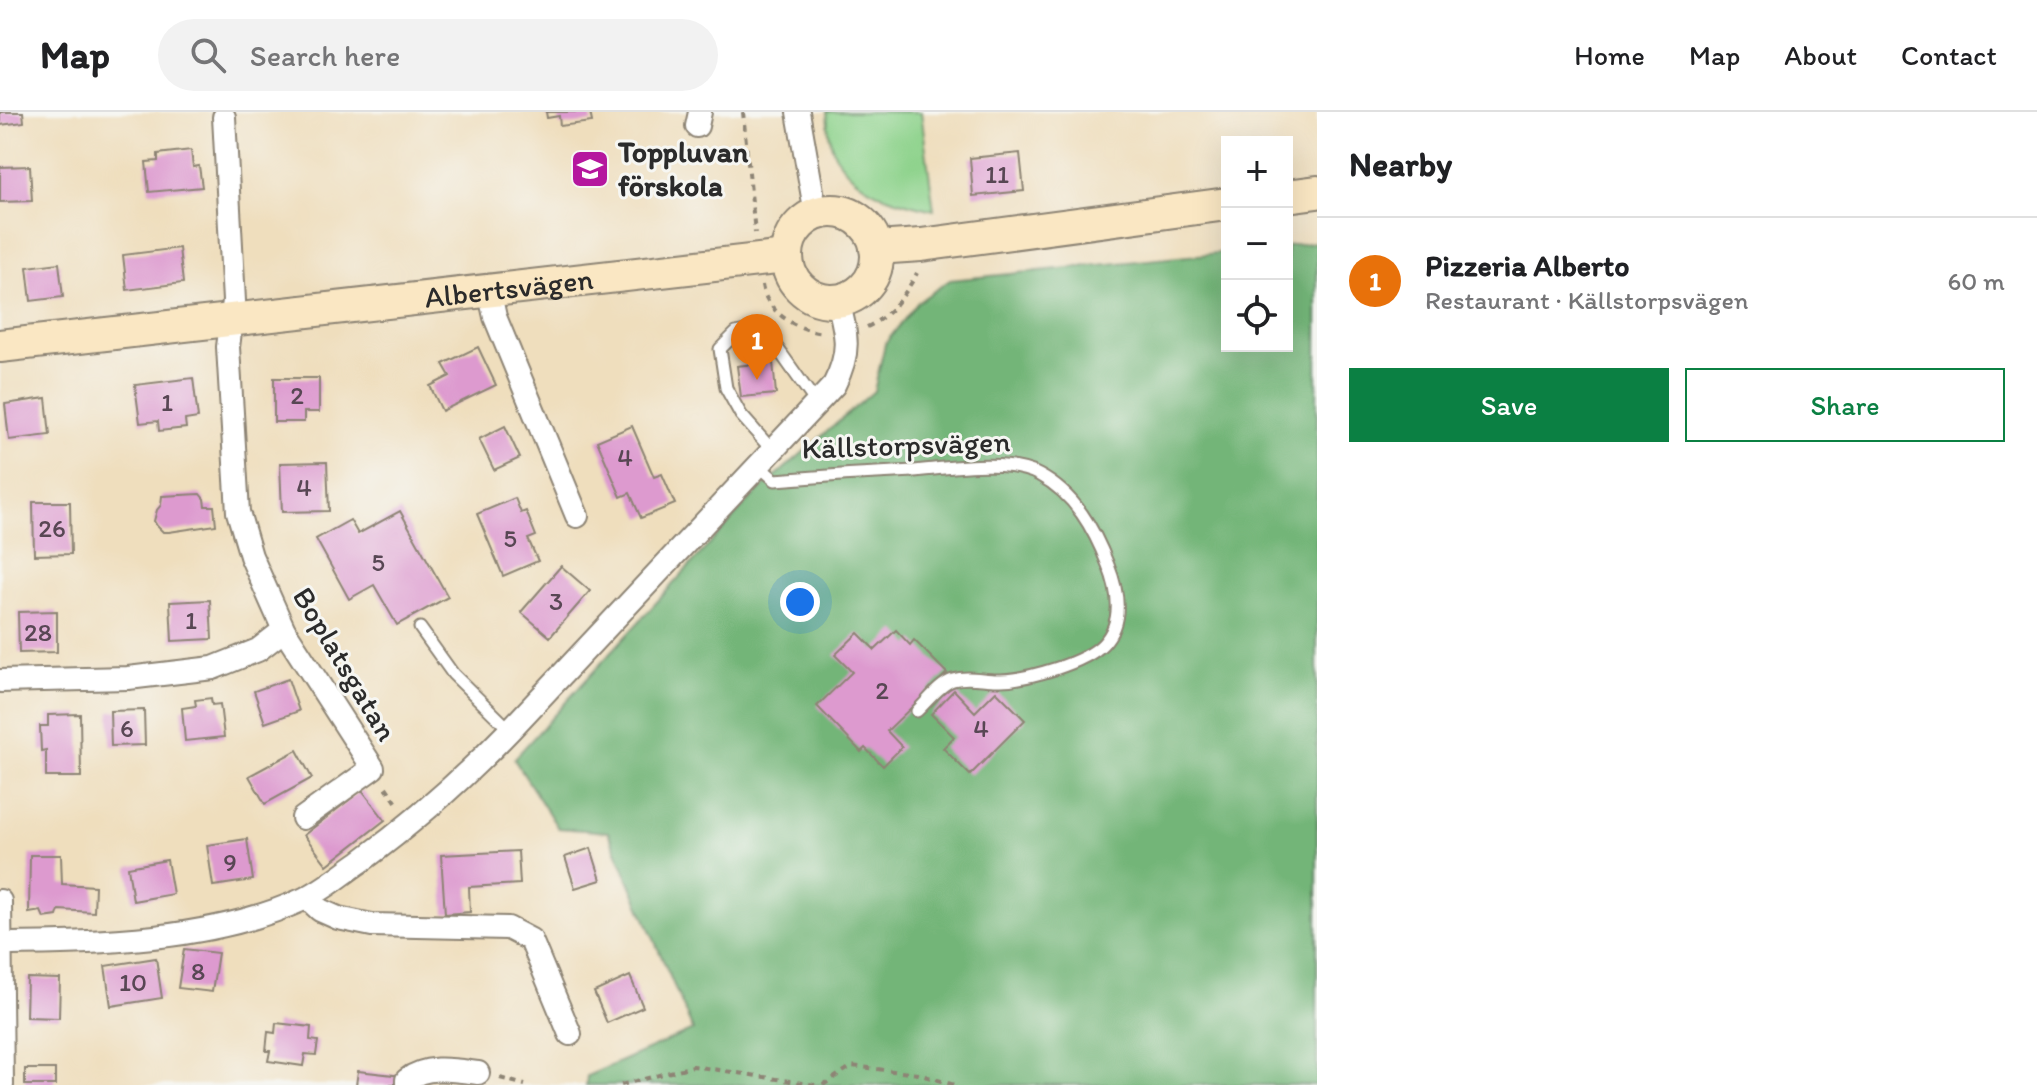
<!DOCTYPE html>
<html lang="en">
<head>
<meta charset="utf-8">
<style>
	:root { --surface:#fff; --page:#f2f2f2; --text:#202124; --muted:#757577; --line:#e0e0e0; --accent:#0b8043 }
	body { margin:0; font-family:Itim,sans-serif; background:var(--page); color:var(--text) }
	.controls { position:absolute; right:24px; top:24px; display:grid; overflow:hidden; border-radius:0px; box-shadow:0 8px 32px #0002 }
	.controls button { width:72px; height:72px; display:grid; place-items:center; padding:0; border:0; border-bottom:2px solid var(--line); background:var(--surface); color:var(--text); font:40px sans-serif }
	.you { position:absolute; left:800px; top:490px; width:28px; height:28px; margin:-20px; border:6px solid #fff; border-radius:50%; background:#1a73e8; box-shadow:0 0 0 12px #1a73e833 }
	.badge { display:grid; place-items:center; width:52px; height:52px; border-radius:50%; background:var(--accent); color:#fff; font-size:26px; font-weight:700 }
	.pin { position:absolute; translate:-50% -66px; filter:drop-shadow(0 2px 4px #0008) }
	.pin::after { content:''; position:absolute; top:42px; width:28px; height:24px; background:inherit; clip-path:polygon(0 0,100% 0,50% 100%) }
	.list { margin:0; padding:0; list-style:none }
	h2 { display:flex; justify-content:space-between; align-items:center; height:104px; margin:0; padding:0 32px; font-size:34px }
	h2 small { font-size:26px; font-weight:400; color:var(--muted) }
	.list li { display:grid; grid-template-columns:52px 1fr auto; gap:24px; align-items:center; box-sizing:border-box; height:128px; padding:0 32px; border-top:2px solid var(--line) }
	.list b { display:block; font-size:30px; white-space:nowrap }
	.list p { margin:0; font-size:26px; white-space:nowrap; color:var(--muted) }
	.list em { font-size:26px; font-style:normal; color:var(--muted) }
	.actions { display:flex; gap:16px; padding:24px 32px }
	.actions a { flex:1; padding:18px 0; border:2px solid var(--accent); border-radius:0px; text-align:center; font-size:28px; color:var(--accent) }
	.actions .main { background:var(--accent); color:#fff }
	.icon { flex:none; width:44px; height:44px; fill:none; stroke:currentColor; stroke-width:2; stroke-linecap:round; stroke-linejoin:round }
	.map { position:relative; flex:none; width:1317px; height:973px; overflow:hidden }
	header { display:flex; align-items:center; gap:48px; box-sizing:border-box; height:112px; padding:0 40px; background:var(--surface); border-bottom:2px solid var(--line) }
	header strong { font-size:38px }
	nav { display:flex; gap:44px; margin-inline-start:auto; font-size:28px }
	.search { width:560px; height:72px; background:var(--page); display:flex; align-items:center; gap:20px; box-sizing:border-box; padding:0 28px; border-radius:44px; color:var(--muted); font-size:30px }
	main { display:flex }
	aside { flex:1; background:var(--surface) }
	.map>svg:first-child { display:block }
</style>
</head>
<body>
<header>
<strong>Map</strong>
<div class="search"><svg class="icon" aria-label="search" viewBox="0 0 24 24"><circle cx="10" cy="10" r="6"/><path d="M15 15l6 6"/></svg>Search here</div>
<nav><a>Home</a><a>Map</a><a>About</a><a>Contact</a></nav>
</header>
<main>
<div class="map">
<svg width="1317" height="973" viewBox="0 0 1317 973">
	<rect width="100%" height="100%" fill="#f6f6f2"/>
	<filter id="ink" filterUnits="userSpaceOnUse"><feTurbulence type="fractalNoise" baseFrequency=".0125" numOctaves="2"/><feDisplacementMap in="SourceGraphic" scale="16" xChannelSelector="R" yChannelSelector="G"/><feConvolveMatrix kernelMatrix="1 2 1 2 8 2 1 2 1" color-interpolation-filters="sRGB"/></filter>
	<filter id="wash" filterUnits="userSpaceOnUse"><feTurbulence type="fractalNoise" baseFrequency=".006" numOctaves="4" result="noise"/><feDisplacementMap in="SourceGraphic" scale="32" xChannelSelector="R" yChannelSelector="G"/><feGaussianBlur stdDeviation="1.8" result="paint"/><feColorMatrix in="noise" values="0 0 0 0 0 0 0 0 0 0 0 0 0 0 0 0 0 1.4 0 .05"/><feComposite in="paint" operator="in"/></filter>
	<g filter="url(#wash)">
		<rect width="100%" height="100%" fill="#efdebd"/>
		<path fill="#8fd38d" stroke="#5d7f5c" stroke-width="2" d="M827,0h94l13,98c-36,-8 -78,-18 -98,-54 -7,-13 -8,-29 -9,-44z"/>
		<path fill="#73b578" stroke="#4f7052" stroke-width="2" d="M1317,130v843h-731l1,-9 106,-46 -85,-198 -50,-4 -44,-69 240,-264 120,-104 11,-47 33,-42 32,-22 277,-28v94h60v-100z"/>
		<g id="blocks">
			<g fill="#dd9acf">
				<path d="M0,0h23l1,10 -24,3z"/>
				<path d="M546,0h44l2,10 -32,4 -1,-10 -12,2z"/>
				<path d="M191,38l2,17 6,-1 3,21 -53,5 -3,-30 12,-1v-7z"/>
				<path d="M1020,41l4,38 -51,5 -3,-38z"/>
				<path d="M30,54l2,35 -32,1v-35z"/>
				<path d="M179,136l4,35 -56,7 -4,-35z"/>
				<path d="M59,151l4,34 -32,4 -4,-34z"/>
				<path d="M478,235l18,38 -54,26 -12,-25 20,-10 -7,-12z"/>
				<path d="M773,250l3,32 -35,3 -4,-31z"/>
				<path d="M193,266l5,40 -13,2 1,8 -27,3 -1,-10 -18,2 -5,-38z"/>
				<path d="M274,266h45v34h-15v10h-30z"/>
				<path d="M46,286l4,37 -41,5 -4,-36z"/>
				<path d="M505,314l15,32 -26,12 -15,-31z"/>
				<path d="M632,314l22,51 8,-3 13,30 -34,14 -11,-25 -9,4 -24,-56z"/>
				<path d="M327,350l2,49 -47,1 -2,-49z"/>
				<path d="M200,382l4,5 1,7h9l2,19 -47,7h-6l-6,-6 -3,-5 3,-11 4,-5 1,-9z"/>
				<path d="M515,386l6,15 5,-2 10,25 -8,3 10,22 -35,15 -26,-62z"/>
				<path d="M33,390h37l1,52 -37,1z"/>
				<path d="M400,399l48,86 -51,28 -23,-40 -25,14 -33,-60 34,-19 8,14z"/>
				<path d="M561,454l29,25 -40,46 -29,-25z"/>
				<path d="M210,488l2,39 -40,2 -2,-39z"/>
				<path d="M57,499v41l-38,1 -1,-41z"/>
				<path d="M896,518l14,15 4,-5 33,33 -60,58 15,16 -19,19 -18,-18 -4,4 -44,-46 35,-34 -17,-17 23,-22 17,17z"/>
				<path d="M288,567l11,32 -34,12 -11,-32z"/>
				<path d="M954,578l21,22 21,-21 29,29 -55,55 -27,-27 11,-11 -23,-23z"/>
				<path d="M211,586l1,7 8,-1 4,33 -39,4 -3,-33 14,-2 -1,-6z"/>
				<path d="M144,598l1,35 -34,1 -1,-35z"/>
				<path d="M80,602l1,63h-35v-27l-5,1 -1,-25h8v-11z"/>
				<path d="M297,638l15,28 -47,26 -16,-28z"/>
				<path d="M362,678l23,30 -58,45 -23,-30z"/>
				<path d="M247,727l6,41 -40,6 -6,-41z"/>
				<path d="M591,736l10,32 -26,8 -10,-31z"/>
				<path d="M518,739l2,33 -51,3 1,25 -25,2 -4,-59z"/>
				<path d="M30,743h31l1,29 33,2 -1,26 -35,-2 -2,6 -13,2 -3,-7 -12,2z"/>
				<path d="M167,748l6,34 -40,7 -5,-34z"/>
				<path d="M184,837l34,4 -6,39 -34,-4z"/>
				<path d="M156,846l6,40 -51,8 -6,-40z"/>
				<path d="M630,864l13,31 -36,16 -13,-31z"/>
				<path d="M27,866l33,1 -1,39 -33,-1z"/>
				<path d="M276,911l35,4 -1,13 8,1 -2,14 -11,-1 -2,12 -35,-5 2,-10h-4l2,-19 7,1z"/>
				<rect x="25" y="957" width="30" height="16"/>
				<path d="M358,959l44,5 -1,9h-45z"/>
			</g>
		</g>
	</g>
	<g filter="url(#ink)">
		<use href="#blocks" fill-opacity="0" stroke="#8d8474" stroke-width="2"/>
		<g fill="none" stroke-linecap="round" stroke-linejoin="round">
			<g stroke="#8d8474" stroke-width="15">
				<g id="lane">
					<path d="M772,338l-31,-35 -15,-27 -6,-39 16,-16 19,-4 18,13 44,62"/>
					<path d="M758,353l17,15c46,-4 92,-7 139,-9 35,-3 94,-13 125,4 36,19 55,54 69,90 10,25 16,57 -5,79 -18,19 -75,35 -102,36 -16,1 -32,-5 -48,0 -13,4 -26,22 -36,31"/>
					<path d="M420,516l33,46 57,56"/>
				</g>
			</g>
			<g stroke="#8d8474" stroke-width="26">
				<g id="street">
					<path d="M798,0l18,102"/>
					<path d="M224,5l10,184 -6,46 10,165 13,44 33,74 89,138 -70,50"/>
					<path d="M697,14l3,-14"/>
					<path d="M489,178l6,27 82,199"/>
					<path d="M0,569l128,-3 85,-10 45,-18 26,-20"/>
					<path d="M307,786l13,12 18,8 34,7 136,3 23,12 39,94"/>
					<path d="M0,789l2,184"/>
					<path d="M0,832c101,-1 211,-3 304,-45 20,-9 38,-25 56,-37 56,-41 102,-82 150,-132l324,-345c17,-33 13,-49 4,-84"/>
					<path d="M407,973v-5c19,-16 48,-10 71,-7"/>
				</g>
			</g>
			<g stroke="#8d8474" stroke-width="36">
				<g id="secondary">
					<path d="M1287,84l30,-4"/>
					<circle cx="832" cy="144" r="45"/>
					<path d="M876,136l45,-3 306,-41"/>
					<path id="s1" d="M0,234l786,-89"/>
				</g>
			</g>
			<g stroke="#8d8474" stroke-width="4" stroke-dasharray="6 6" stroke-linecap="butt">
				<path d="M743,0l12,121"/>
				<path d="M762,173c4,27 35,45 61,48"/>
				<path d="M867,215c23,-11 38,-32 50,-54"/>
				<path d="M386,675l13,19"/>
				<path d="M500,966l25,7"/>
				<path d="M621,973l72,-19 123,19"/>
				<path d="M823,973l29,-19 66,8 36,11"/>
			</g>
			<use href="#lane" stroke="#fff" stroke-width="11"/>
			<use href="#street" stroke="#fff" stroke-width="22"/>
			<use href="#secondary" stroke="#fae7c3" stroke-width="32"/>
		</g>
	</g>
	<defs>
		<g id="school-square" transform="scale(2)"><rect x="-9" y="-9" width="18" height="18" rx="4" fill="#b5179e" stroke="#f6f6f2"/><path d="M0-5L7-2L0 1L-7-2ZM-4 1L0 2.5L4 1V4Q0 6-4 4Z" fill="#fff"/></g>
	</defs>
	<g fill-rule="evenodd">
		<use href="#school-square" x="590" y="57"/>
	</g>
	<g text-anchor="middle" stroke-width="6" stroke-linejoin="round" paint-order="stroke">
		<g font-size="26" fill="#584754">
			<text x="997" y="71">11</text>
			<text x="297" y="292">2</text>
			<text x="167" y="299">1</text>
			<text x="625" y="354">4</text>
			<text x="304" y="384">4</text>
			<text x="52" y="425">26</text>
			<text x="510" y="435">5</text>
			<text x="378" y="459">5</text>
			<text x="556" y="498">3</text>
			<text x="191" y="517">1</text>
			<text x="38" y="529">28</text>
			<text x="882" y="587">2</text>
			<text x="127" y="625">6</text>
			<text x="981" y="625">4</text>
			<text x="230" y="759">9</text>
			<text x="198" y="868">8</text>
			<text x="133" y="879">10</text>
		</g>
		<g font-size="30" font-weight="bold" fill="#2b2b2b" stroke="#f6f6f2" text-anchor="start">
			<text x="618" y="50">Toppluvan<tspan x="618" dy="34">förskola</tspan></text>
		</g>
		<g font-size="30" fill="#2b2b2b" stroke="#f6f6f2">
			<text dy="10" stroke="none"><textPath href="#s1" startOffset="512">Albertsvägen</textPath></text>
			<text transform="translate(906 333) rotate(-2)" y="10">Källstorpsvägen</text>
			<text transform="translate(345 552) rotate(59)" y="10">Boplatsgatan</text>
		</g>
	</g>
</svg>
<div class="controls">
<button>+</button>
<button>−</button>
<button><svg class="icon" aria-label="locate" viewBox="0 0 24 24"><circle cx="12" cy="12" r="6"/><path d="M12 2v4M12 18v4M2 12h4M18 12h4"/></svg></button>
</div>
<div class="you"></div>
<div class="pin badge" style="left:757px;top:268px;background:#e8710a">1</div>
</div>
<aside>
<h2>Nearby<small></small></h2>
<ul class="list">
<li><span class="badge" style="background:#e8710a">1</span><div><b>Pizzeria Alberto</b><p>Restaurant · Källstorpsvägen</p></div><em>60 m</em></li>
</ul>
<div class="actions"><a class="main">Save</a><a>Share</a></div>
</aside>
</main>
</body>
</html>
